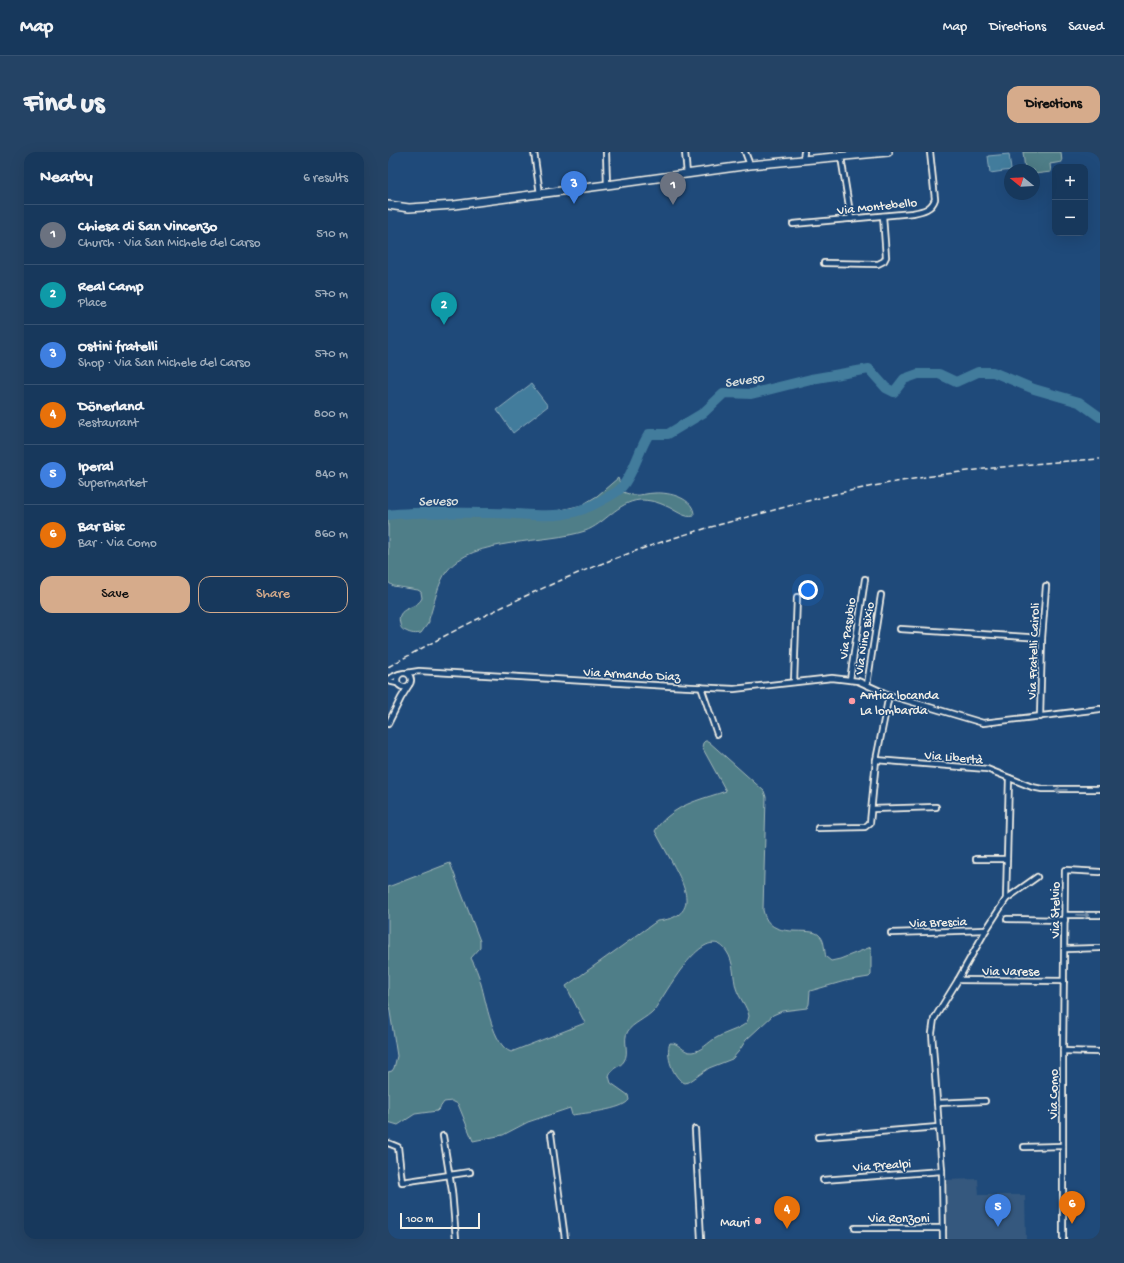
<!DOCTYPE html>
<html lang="en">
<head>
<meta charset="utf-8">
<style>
	:root { --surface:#17385c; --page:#244365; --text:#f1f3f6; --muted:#9eacbb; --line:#365272; --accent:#d6ab8b }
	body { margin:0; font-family:"Gochi Hand",sans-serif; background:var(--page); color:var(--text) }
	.controls { position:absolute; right:12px; top:12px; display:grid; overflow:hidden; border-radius:8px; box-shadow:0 4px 16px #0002 }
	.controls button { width:36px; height:36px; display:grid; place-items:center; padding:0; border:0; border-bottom:1px solid var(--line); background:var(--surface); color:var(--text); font:20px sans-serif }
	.compass { position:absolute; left:616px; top:12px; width:36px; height:36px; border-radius:50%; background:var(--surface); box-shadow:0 4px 16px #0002; rotate:288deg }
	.scale { position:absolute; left:12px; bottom:10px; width:80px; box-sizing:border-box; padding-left:4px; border:2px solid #f4f1e8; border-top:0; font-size:11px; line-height:14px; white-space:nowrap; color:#f4f1e8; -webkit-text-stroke:3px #1f4a7a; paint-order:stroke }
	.you { position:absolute; left:420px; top:438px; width:14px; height:14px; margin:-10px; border:3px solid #fff; border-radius:50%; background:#1a73e8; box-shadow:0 0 0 6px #1a73e833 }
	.badge { display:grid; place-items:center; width:26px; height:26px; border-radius:50%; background:var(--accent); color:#fff; font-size:13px; font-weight:700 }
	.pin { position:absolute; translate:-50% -33px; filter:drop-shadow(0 1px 2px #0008) }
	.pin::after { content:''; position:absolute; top:21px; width:14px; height:12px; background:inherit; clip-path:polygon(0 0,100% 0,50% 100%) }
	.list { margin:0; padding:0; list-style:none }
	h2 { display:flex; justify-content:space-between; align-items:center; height:52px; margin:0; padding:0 16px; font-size:17px }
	h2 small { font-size:13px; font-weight:400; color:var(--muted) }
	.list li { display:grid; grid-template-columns:26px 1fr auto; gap:12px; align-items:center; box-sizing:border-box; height:60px; padding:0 16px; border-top:1px solid var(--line) }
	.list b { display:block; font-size:15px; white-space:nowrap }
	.list p { margin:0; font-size:13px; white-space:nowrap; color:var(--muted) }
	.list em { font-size:13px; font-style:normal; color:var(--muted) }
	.actions { display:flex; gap:8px; padding:12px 16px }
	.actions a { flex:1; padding:9px 0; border:1px solid var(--accent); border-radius:12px; text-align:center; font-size:14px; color:var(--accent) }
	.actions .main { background:var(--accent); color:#111 }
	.map { position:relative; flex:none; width:712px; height:1087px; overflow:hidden; border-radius:12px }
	header { display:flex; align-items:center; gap:24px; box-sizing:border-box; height:56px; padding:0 20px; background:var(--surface); border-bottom:1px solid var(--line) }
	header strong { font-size:19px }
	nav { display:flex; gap:22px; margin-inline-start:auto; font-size:14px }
	.intro { display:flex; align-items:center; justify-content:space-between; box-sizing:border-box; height:96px; padding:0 24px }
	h1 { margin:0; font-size:28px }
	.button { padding:10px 18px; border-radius:12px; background:var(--accent); color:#111; font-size:14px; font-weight:700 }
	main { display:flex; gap:24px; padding:0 24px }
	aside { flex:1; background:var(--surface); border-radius:12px; box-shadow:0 4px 16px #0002 }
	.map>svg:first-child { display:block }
</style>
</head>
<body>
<header>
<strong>Map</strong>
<nav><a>Map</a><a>Directions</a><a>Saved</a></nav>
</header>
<div class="intro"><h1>Find us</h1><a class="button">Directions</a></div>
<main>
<aside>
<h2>Nearby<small>6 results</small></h2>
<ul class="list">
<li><span class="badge" style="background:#6b7280">1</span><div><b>Chiesa di San Vincenzo</b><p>Church · Via San Michele del Carso</p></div><em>510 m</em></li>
<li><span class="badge" style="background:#0f9aa8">2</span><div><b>Real Camp</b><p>Place</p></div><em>570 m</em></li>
<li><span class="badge" style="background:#3f7fe0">3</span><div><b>Ostini fratelli</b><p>Shop · Via San Michele del Carso</p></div><em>570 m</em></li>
<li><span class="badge" style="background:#e8710a">4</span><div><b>Dönerland</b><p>Restaurant</p></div><em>800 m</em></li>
<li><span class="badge" style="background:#3f7fe0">5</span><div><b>Iperal</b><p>Supermarket</p></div><em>840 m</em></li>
<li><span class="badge" style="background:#e8710a">6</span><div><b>Bar Bisc</b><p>Bar · Via Como</p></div><em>860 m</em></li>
</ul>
<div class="actions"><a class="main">Save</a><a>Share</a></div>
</aside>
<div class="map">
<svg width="712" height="1087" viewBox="0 0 712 1087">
	<rect width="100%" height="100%" fill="#1f4a7a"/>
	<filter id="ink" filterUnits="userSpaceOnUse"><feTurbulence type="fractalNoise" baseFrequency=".025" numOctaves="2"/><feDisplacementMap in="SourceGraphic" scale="8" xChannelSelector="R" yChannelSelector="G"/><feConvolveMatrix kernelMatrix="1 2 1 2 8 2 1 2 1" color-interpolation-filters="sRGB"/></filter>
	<g filter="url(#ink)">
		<path fill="#34587e" d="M590,1027l1,16h46l1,44h-83l-1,-59z"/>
		<g fill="#507e88" stroke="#a2b8b8">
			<path d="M635,0h38l1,10 -12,2 1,8 -17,2v-4h-9z"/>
			<path d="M230,326l5,14c3,1 6,2 9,3 8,1 15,-2 23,-2 14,-1 40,5 39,23 -9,3 -20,-7 -28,-10 -8,-4 -17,-6 -26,-6 -23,2 -35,24 -55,31 -38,13 -113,6 -138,40 -9,11 -13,34 -18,48v3l-8,11c-5,1 -10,1 -15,-2 -4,-1 -5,-3 -6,-7 -5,-18 17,-14 22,-26l-1,-6 -3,-2 -25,-4 -5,-4v-65l5,-1 16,1 2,-4 117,2 21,-2 33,-8 15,-9z"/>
			<path d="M317,589h3l56,50 2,6 -3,113c6,33 48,14 57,26 5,5 4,14 6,21l5,4 9,-2 31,-12v28l-2,2 -24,4 -35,10 -1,13 -2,4 -25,3 -9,4 -27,25 -7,11 -7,8 -23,9 -20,14 -4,1c-12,-4 -20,-29 -15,-40 9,-1 13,10 22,9 10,-1 16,-10 24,-14 8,-5 18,-7 26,-12 4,-2 6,-5 7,-10 -2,-10 -10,-18 -13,-28 -3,-11 -2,-26 -9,-36 -22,-35 -62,44 -73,58 -7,8 -22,14 -26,21 -6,9 2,21 -4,30 -4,7 -12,5 -15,15l2,7 17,12 1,5c-7,10 -44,13 -57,15l-2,-7 -42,14 -25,13 -30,6 -15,-37 -6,-3 -8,1 -5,7 -2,2 -22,3 -17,11 -10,-3v-50l4,-1 2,-3 3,-12 -9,-57v-112l62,-24 30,78v7l-9,10c4,8 8,17 10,26 5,17 12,62 30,68l74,-29 -19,-37 91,-65c42,-4 30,-31 16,-57 -6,-11 -12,-22 -18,-33 3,-5 7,-10 12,-14 17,-15 39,-19 59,-26l-24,-44 1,-4z"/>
		</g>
		<g fill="#437b9c" stroke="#8aaaba">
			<path d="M621,2l2,16 -21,3 -2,-17z"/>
			<path d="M143,232l17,22 -35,27 -16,-23z"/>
		</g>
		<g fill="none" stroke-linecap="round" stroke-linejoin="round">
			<path stroke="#437b9c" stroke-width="10" d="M0,363c34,-4 69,-2 103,-2 43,0 73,11 113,-14 5,-3 13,-6 17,-11 14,-16 17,-37 28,-54h19l35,-21 20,-19 4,-1 24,1 60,-15 58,-10 17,19 8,4 10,-13 14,-5h21l17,8 22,-10h15l41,17 45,13 21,15"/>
			<g stroke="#f4f1e8" stroke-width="8">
				<g id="street">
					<path d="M146,0l6,42"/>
					<path d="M218,0l1,33"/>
					<path d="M297,0l2,22"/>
					<path d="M357,0l5,13"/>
					<path d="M453,5l10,62"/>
					<path d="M415,7l1,-7"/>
					<path d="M405,72l120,-11c10,-2 19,-4 22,-14l-5,-47"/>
					<path d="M436,111l54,1 6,-3 2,-4 -3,-41"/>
					<path d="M512,477l142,9"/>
					<circle cx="16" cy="528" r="7"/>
					<path d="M18,521l13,-2 251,15 64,3 98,-11 26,3 31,14 94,28 117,-14"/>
					<path d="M0,527l11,-5"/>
					<path d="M462,528l15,-101"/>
					<path d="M0,529l9,2"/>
					<path d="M406,530l3,-85"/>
					<path d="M479,533l14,-90"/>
					<path d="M313,535l16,47"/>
					<path d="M652,565l2,-79 4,-52"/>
					<path d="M0,572l13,-26 8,-13"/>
					<path d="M488,608l111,9 45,18 10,2h58"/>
					<path d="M484,657l64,-2"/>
					<path d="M430,676l47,-1 5,-4 6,-63 13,-65"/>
					<path d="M588,707h31"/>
					<path d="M618,747l31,-22"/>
					<path d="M677,763h35"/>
					<path d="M619,767l58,1"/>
					<path d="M503,781l95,-3"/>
					<path d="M677,797l35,-1"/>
					<path d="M570,828l106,1"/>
					<path d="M675,899l37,1"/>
					<path d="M549,951l48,-2"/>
					<path d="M307,977l6,110"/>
					<path d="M163,982l14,105"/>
					<path d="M55,984l9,55 4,48"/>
					<path d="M430,985l120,-10"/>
					<path d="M0,991l10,4 4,35 68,-10"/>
					<path d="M636,995l39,-1"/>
					<path d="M435,1028l119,-9"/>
					<path d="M467,1076h88"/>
					<path d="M555,1087l-1,-68 -10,-138 2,-14 24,-39 28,-50 20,-31 3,-121"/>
					<path d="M675,1087v-188l2,-181 35,2"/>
				</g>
			</g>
			<g stroke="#f4f1e8" stroke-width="10">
				<path id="secondary" d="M0,53l21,3 45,-3 153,-20 143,-20 138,-13"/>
			</g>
			<use href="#street" stroke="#1f4a7a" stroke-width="4.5"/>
			<use href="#secondary" stroke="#1f4a7a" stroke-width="7"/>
			<path stroke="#f4f1e8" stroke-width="1.5" stroke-dasharray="6 3" stroke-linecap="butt" d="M0,515c83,-47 169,-89 259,-120 34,-12 70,-22 105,-31 34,-9 67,-19 102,-26 81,-17 163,-26 246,-31"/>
		</g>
		<defs><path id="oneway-shaft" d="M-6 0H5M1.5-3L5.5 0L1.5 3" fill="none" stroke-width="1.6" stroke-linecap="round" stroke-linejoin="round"/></defs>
		<g stroke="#748da6">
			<use href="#oneway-shaft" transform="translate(673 638) rotate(179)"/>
			<use href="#oneway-shaft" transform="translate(695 763) rotate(1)"/>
		</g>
	</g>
	<g fill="#ff9aa2" stroke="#1f4a7a" stroke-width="1.5">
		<circle cx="464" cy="549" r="4"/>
		<circle cx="370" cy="1069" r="4"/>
	</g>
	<g text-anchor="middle" stroke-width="3" stroke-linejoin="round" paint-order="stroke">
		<g font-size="13" fill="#f4f1e8" stroke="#1f4a7a">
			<text transform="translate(489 53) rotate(-6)" y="5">Via Montebello</text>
			<text transform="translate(458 476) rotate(-82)" y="5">Via Pasubio</text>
			<text transform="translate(475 486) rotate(-81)" y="5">Via Nino Bixio</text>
			<text transform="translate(644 499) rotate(-88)" y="5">Via Fratelli Cairoli</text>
			<text transform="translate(244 521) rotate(3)" y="5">Via Armando Diaz</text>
			<text transform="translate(566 604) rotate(5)" y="5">Via Libertà</text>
			<text transform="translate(666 758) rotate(-90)" y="5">Via Stelvio</text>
			<text transform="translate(550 769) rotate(-2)" y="5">Via Brescia</text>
			<text x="623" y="823">Via Varese</text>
			<text transform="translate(664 942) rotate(-90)" y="5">Via Como</text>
			<text transform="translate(494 1012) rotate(-4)" y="5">Via Prealpi</text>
			<text x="511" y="1070">Via Ronzoni</text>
		</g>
		<g font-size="13" fill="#f4f1e8" stroke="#1f4a7a" text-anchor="start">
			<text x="472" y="547">Antica locanda<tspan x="472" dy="15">La lombarda</tspan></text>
			<text x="362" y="1074" text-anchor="end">Mauri</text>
		</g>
		<g font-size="14" font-style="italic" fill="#d9dfdd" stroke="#1f4a7a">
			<text transform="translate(356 227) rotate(-9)" y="5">Seveso</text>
			<text transform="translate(50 348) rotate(-1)" y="5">Seveso</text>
		</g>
	</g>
</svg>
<div class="controls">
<button>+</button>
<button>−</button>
</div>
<svg class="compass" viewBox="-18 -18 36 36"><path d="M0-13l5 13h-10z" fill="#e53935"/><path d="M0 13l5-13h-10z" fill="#9eacbb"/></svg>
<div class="scale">100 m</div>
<div class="you"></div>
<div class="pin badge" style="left:285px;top:53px;background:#6b7280">1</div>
<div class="pin badge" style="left:56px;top:173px;background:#0f9aa8">2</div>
<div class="pin badge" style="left:186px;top:52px;background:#3f7fe0">3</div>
<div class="pin badge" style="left:399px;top:1077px;background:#e8710a">4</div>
<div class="pin badge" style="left:610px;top:1075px;background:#3f7fe0">5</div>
<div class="pin badge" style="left:684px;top:1072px;background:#e8710a">6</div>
</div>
</main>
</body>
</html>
